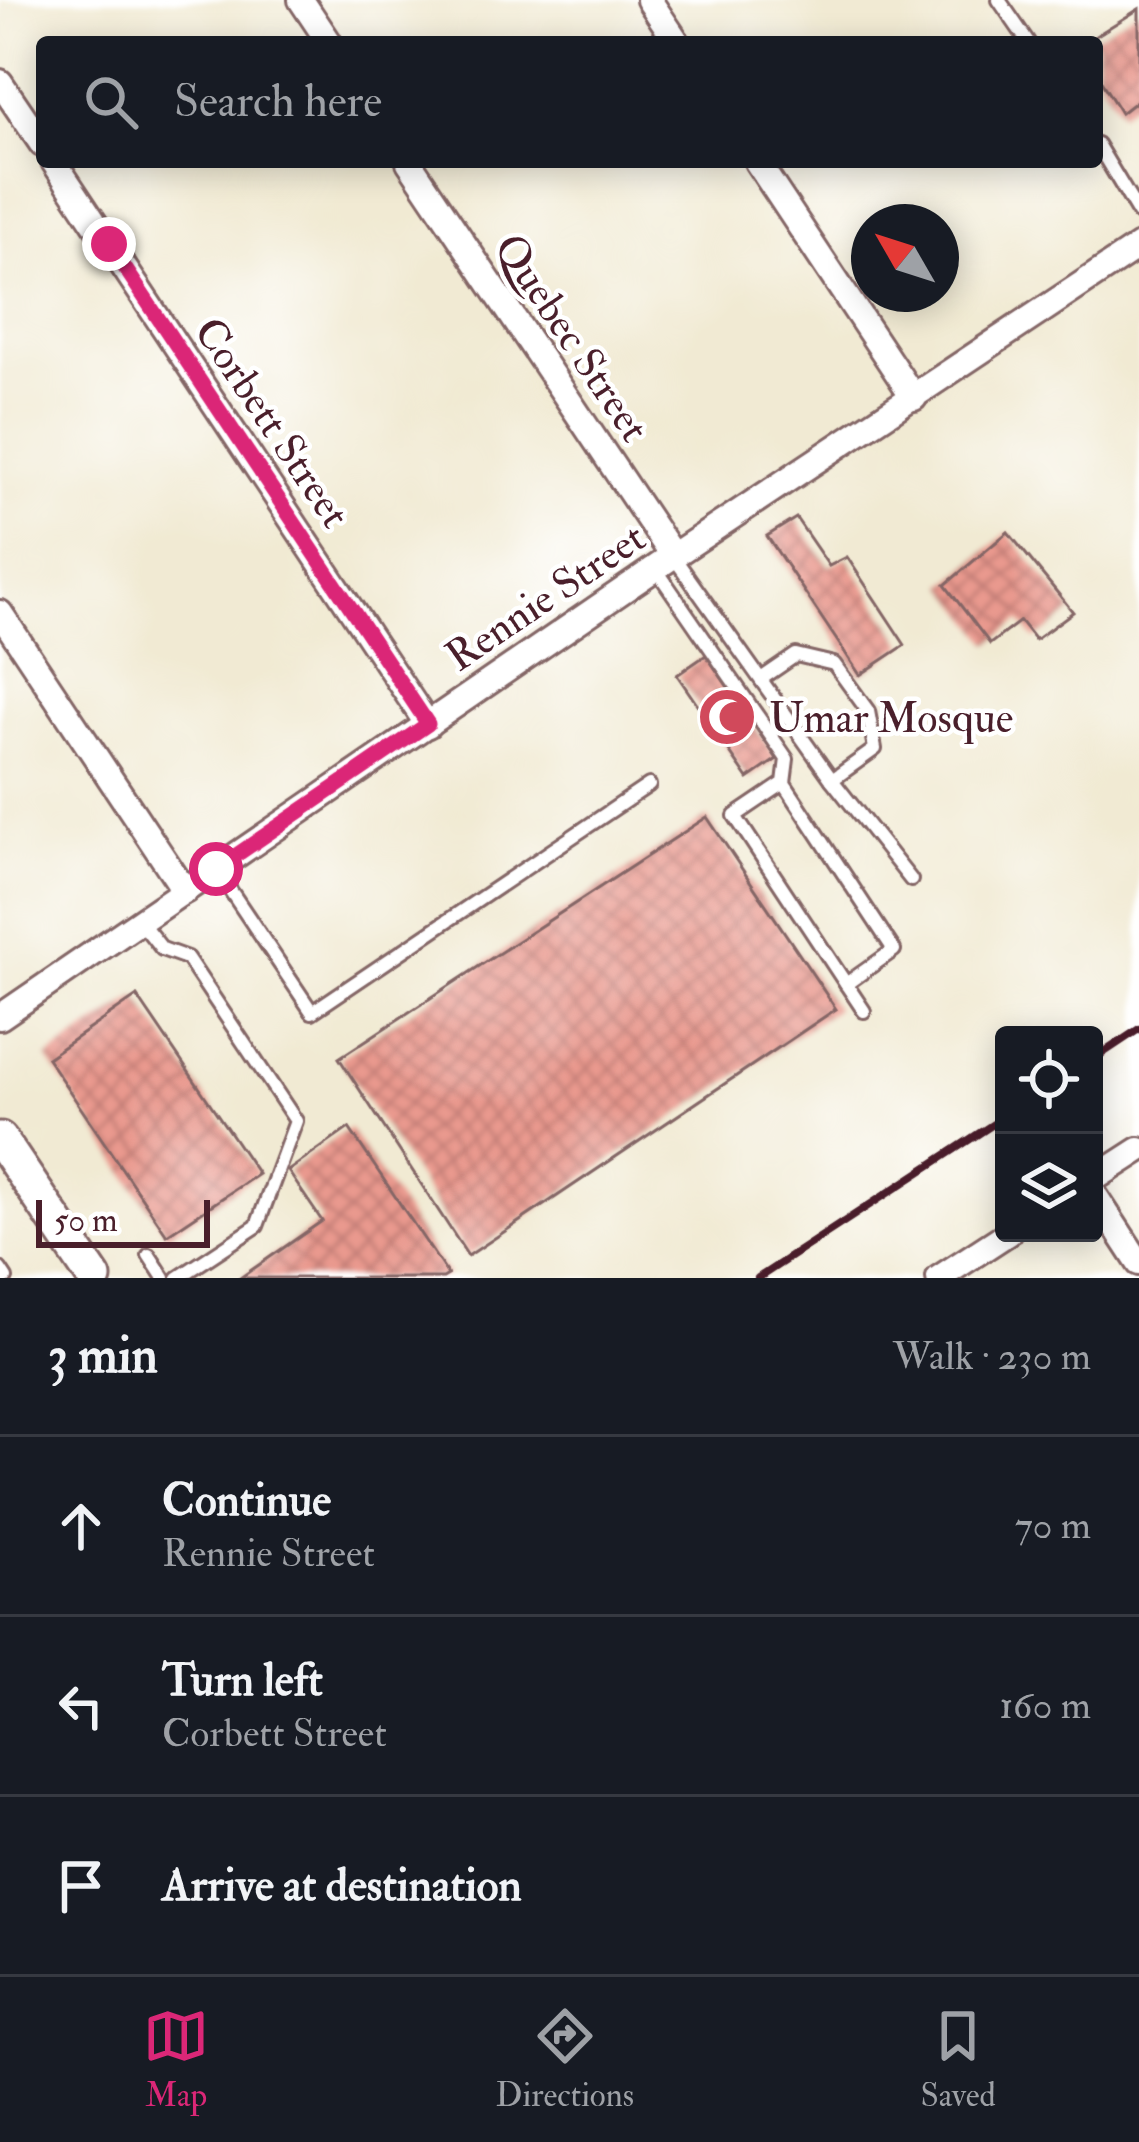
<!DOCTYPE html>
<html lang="en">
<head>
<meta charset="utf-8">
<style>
	:root { --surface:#171b24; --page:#242831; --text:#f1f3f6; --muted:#9ea1a6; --line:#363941; --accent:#db2777 }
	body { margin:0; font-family:"IM FELL Double Pica",serif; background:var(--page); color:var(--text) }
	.controls { position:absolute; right:36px; bottom:36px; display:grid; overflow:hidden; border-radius:12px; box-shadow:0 6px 30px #0003 }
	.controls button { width:108px; height:108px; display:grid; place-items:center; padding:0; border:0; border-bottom:3px solid var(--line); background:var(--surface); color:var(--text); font:60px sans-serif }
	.compass { position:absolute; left:851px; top:204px; width:108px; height:108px; border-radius:50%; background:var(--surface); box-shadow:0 6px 30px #0003; rotate:309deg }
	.scale { position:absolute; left:36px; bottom:30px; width:174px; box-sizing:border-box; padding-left:12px; border:6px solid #4a1f2b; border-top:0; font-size:33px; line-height:42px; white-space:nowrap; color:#4a1f2b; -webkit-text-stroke:9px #fff; paint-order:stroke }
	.stop { position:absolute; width:36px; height:36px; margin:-27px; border:9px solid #db2777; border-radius:50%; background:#fff }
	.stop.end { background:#db2777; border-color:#fff; box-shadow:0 3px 12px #0008 }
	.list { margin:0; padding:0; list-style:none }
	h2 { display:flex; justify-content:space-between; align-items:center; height:156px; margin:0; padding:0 48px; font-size:51px }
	h2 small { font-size:39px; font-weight:400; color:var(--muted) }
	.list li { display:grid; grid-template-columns:78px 1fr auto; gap:36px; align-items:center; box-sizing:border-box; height:180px; padding:0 48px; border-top:3px solid var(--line) }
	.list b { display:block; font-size:45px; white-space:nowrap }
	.list p { margin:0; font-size:39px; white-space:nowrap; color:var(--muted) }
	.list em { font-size:39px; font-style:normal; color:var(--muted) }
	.icon { flex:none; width:66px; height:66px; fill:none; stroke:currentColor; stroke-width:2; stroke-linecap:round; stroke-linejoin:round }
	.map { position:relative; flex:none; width:1139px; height:1278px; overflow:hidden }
	.search { position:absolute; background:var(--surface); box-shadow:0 6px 30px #0003; left:36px; right:36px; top:36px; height:132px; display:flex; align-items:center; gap:30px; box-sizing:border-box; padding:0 42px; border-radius:12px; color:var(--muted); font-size:45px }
	.sheet { height:696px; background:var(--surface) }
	nav { display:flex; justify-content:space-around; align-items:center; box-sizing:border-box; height:168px; border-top:3px solid var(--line); background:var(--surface); font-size:33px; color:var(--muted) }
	nav a { display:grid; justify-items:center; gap:6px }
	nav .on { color:var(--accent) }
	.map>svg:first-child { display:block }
</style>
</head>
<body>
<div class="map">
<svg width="1139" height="1278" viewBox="0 0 1139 1278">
	<defs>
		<pattern id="building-cross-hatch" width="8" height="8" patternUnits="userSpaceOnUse" patternTransform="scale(3)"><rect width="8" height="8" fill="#e9998e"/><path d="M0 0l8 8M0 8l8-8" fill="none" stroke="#bf7c74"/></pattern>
	</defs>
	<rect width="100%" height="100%" fill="#fff"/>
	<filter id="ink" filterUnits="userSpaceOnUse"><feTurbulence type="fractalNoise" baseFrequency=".00833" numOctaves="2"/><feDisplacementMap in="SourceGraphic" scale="24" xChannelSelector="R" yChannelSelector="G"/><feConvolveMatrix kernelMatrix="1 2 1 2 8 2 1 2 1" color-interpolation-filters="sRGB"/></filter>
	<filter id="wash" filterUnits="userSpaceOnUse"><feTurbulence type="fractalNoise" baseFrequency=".004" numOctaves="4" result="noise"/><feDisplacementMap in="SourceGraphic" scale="48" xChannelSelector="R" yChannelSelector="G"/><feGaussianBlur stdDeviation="2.7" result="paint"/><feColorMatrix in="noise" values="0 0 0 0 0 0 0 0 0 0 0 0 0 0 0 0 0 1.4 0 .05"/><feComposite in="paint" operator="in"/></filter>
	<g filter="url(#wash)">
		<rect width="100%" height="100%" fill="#f1ead3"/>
		<g id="blocks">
			<g fill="url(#building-cross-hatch)">
				<path d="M1139,9v90l-18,14 -24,-38v-33h-11z"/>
				<path d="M796,518l33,48 18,-9 58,88 -45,30 -93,-139z"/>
				<path d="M1008,532l65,80 -38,28 -15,-19 -30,23 -45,-59z"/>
				<path d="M706,655l71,104 -29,20 -71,-104z"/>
				<path d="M707,817l129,192 -368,247 -129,-198z"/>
				<path d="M137,996l121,178 -91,61 -120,-177z"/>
				<path d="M349,1128l99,147 -5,3h-203l82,-57 -34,-50z"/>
			</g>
		</g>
	</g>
	<g filter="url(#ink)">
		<use href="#blocks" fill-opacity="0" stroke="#846666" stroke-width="3"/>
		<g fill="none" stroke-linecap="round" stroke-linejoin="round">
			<g stroke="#846666" stroke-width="18">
				<g id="lane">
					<path d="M999,0l29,42"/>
					<path d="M1097,144l42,70"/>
					<path d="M673,556l159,224 43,-31 -7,-38 -34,-47 -38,-9 -35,24"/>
					<path d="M656,569l131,190 -3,24 110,167 -48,34 -111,-168 49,-33"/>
					<path d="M832,780l79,100"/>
					<path d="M216,869l96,143 337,-227"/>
					<path d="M140,921l22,28 25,9 109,163 -39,105 -79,52"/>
					<path d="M846,984l18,27"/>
					<path d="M149,1255l15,23"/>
					<path d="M0,1269l6,9"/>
				</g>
			</g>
			<g stroke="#846666" stroke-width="30">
				<g id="street">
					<path d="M301,0l28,42"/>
					<path d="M649,0l28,42"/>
					<path d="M0,82l42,62"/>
					<path d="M54,162l374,563"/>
					<path d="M409,162l264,394"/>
					<path d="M757,162l157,236"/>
					<path d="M0,613l185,278"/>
					<path d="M0,1017l673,-461 466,-310"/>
					<path d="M1094,1179l45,-29"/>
					<path d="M1094,1194l45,69"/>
					<path d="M939,1278l69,-45"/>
				</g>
			</g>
			<g stroke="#846666" stroke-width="39">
				<path id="secondary" d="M0,1139l94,139"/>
			</g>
			<use href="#lane" stroke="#fff" stroke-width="12"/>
			<use href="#street" stroke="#fff" stroke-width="24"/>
			<use href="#secondary" stroke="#fff" stroke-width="33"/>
			<g stroke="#4a1f2b" stroke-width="8">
				<path d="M1094,1059l45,-30"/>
				<path d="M758,1278l246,-161"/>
			</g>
		</g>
	</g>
	<g fill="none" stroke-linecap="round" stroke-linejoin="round" filter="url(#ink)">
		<path stroke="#db2777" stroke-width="15" d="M109,244l319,480 -212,145"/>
	</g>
	<defs>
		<g id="mosque-disc" transform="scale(3)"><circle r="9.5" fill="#d1495b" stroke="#fff"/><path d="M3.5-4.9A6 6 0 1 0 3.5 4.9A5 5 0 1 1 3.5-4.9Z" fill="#fff"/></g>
	</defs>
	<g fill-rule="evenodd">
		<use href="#mosque-disc" x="727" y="717"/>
	</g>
	<g text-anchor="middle" stroke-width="9" stroke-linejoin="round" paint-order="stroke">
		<g font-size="42" fill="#4a1f2b" stroke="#fff">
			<text transform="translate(573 337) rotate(56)" y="15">Quebec Street</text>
			<text transform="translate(273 422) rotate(56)" y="15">Corbett Street</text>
			<text transform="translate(545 596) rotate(-34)" y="15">Rennie Street</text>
		</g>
		<g font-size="42" fill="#4a1f2b" stroke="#fff" text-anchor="start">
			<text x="769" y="732">Umar Mosque</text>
		</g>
	</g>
</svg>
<div class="controls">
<button><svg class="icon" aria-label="locate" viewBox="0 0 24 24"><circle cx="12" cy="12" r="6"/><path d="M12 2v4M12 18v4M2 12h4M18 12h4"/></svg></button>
<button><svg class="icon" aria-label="layers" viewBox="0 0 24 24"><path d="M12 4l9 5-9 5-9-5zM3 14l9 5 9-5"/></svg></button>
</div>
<svg class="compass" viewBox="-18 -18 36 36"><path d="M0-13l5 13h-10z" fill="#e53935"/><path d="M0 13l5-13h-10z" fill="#9ea1a6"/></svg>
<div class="scale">50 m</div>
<div class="stop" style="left:216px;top:869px"></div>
<div class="stop end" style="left:109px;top:244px"></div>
<div class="search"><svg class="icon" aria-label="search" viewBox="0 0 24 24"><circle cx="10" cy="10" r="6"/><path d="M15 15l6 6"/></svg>Search here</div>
</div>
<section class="sheet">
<h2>3 min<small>Walk · 230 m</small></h2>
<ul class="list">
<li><svg class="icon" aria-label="ahead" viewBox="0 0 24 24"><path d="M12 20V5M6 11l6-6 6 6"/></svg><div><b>Continue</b><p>Rennie Street</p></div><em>70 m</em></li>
<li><svg class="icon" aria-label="left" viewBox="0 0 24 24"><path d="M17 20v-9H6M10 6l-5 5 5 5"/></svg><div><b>Turn left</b><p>Corbett Street</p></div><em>160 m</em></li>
<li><svg class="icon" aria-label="arrive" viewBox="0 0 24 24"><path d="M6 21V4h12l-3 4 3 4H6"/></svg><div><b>Arrive at destination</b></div></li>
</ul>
</section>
<nav>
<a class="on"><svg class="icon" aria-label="map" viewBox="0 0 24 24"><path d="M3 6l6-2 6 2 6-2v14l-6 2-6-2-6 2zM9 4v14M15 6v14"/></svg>Map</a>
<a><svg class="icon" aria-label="directions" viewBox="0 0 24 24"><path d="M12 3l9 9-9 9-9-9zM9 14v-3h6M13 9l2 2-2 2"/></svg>Directions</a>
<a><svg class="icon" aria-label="saved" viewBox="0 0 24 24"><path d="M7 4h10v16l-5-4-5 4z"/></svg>Saved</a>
</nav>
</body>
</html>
